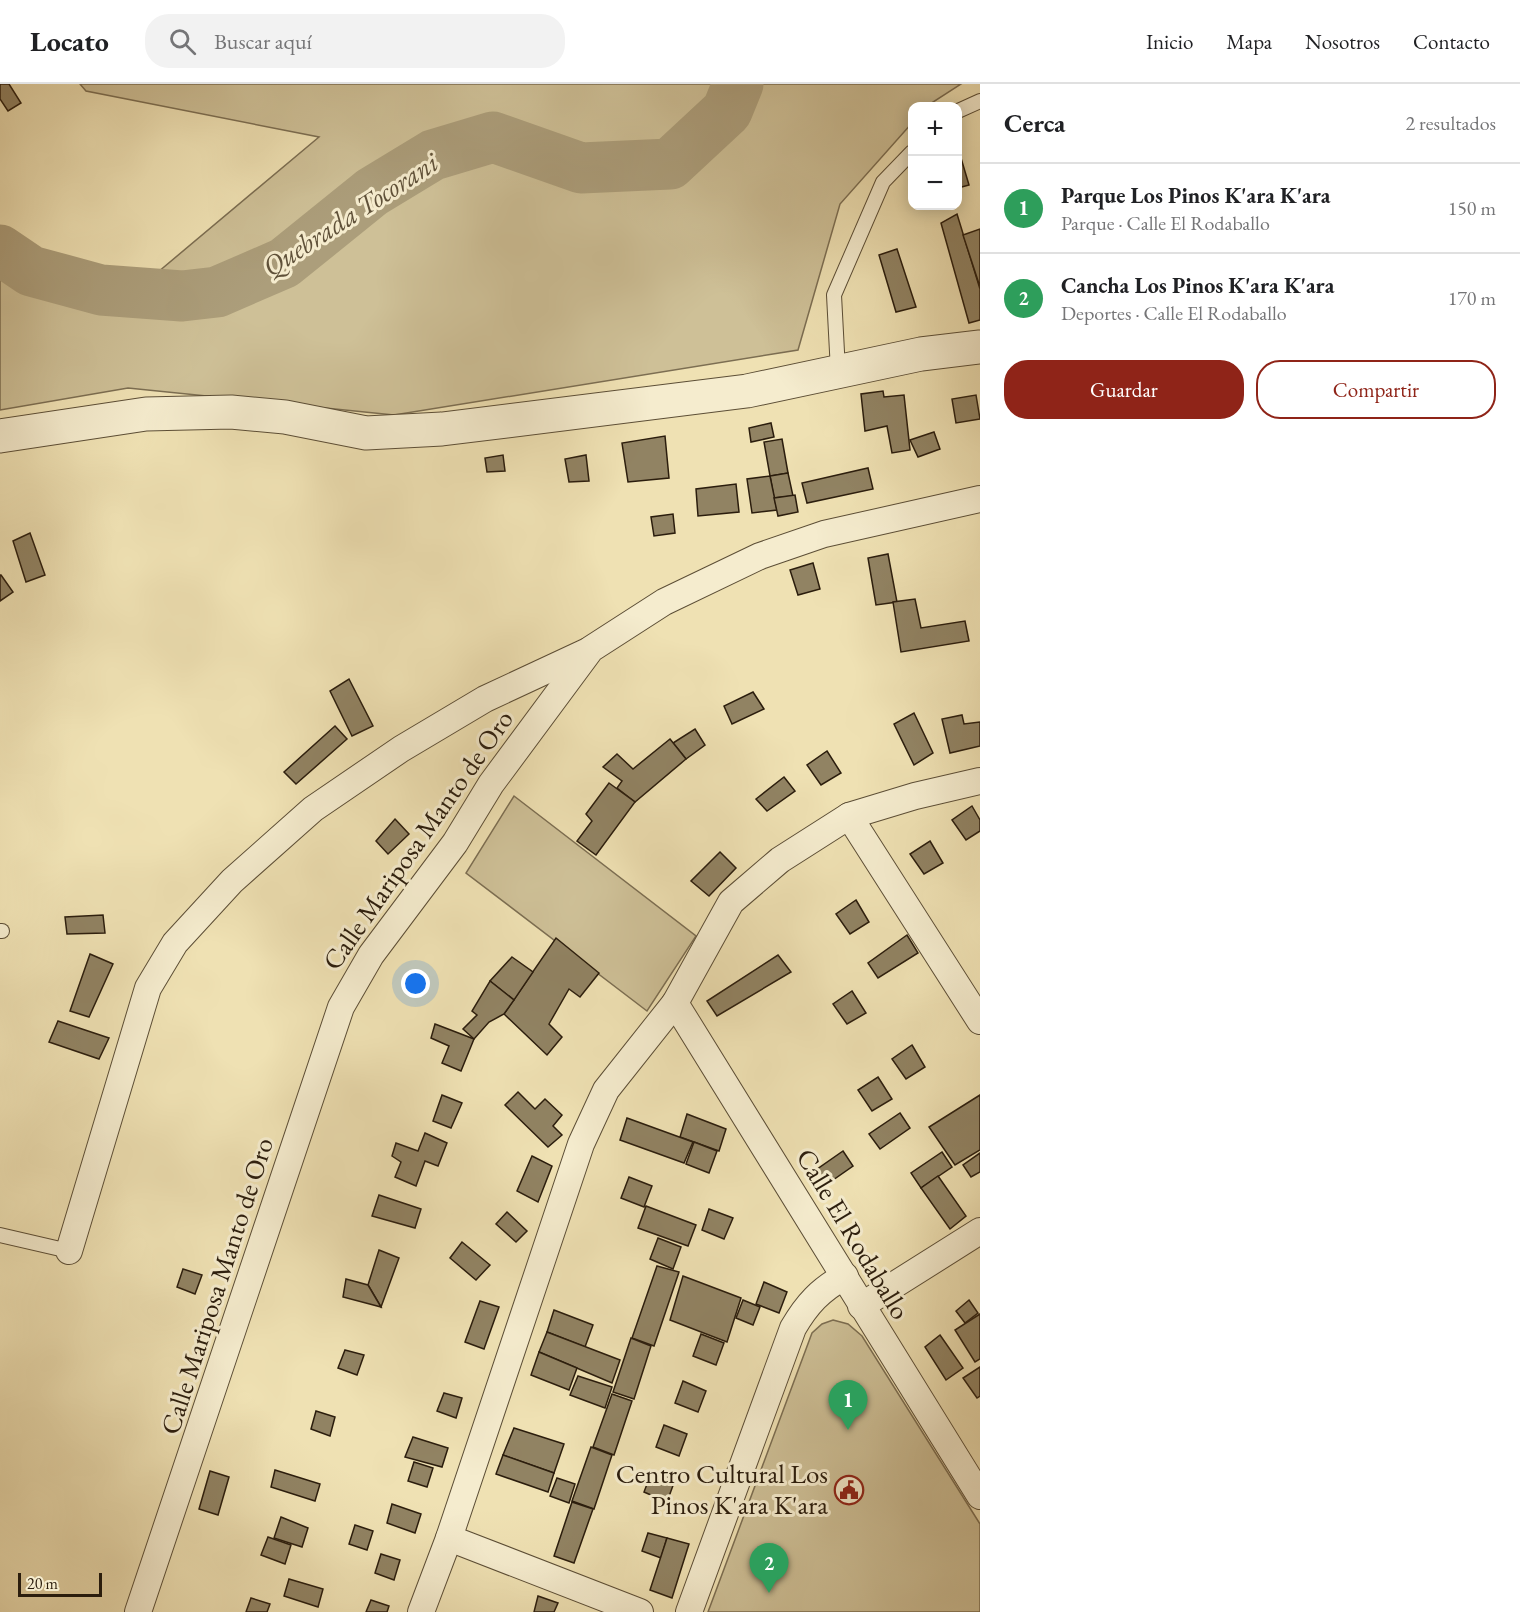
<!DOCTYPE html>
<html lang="es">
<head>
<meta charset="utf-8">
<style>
	:root { --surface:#fff; --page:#f2f2f2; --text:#202124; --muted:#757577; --line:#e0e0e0; --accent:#8f2418 }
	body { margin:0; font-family:"EB Garamond",serif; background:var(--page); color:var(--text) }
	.controls { position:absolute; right:18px; top:18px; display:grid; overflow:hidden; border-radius:12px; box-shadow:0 3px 15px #0003 }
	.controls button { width:54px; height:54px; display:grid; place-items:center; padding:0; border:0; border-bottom:2px solid var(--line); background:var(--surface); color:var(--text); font:30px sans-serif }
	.scale { position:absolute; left:18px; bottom:15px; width:84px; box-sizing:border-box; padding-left:6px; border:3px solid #2b1d0d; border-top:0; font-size:16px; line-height:21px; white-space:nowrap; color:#2b1d0d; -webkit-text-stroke:4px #f5ecce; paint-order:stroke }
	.you { position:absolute; left:416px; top:900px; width:21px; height:21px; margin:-15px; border:4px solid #fff; border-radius:50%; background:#1a73e8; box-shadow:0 0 0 9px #1a73e833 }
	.badge { display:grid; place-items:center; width:39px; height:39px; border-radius:50%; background:var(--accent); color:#fff; font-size:20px; font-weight:700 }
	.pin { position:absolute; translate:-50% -50px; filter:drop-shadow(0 2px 3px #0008) }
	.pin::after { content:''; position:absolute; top:32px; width:21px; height:18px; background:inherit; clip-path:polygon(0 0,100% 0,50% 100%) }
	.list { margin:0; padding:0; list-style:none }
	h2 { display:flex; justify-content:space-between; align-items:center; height:78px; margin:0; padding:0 24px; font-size:26px }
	h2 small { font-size:20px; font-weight:400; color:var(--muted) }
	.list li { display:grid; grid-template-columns:39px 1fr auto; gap:18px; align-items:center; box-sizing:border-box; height:90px; padding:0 24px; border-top:2px solid var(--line) }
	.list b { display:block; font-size:22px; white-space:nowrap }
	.list p { margin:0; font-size:20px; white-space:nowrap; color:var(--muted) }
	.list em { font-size:20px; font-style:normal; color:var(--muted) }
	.actions { display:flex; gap:12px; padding:18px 24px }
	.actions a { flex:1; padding:14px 0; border:2px solid var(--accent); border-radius:24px; text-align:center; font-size:21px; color:var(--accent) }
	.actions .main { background:var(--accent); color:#fff }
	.icon { flex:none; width:33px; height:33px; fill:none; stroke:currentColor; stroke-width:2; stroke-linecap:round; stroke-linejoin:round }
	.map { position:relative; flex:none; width:980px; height:1528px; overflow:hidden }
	header { display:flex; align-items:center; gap:36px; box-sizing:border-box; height:84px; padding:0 30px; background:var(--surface); border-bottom:2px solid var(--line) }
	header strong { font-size:28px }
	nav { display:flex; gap:33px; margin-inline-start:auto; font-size:21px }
	.search { width:420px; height:54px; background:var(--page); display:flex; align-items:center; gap:15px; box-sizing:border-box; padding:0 21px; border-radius:24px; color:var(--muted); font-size:22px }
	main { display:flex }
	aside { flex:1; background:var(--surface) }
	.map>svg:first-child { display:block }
</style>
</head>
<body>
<header>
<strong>Locato</strong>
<div class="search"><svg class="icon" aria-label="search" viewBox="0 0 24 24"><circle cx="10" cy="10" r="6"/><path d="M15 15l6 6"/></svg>Buscar aquí</div>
<nav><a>Inicio</a><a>Mapa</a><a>Nosotros</a><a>Contacto</a></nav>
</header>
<main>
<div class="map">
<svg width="980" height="1528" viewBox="0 0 980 1528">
	<rect width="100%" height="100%" fill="#efe1b3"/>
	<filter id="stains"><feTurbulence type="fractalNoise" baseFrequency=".00333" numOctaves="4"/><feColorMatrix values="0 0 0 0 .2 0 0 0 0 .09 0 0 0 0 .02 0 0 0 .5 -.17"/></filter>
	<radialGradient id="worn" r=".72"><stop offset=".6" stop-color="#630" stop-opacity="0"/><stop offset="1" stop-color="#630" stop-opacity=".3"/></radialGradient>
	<g fill="#cec097" stroke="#7c6e52" stroke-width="1.5">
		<path d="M80,0h881l-34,22h-15v17l-72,81 -42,146 -404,65 -266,-27 -128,22v-167l7,5 70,19 81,5 161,-135 -233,-46z"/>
		<path d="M514,712l182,140 -49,75 -181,-138z"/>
		<path d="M833,1236l15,4 14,12 118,188v88h-272l104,-279 10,-9z"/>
	</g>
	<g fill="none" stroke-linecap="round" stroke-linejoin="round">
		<path stroke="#ac9e7b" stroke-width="51" d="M0,166l31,21 70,19 81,6 35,-4 67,-29 88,-71 61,-37 60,-18 88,31 89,-4 57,-53 11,-27"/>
	</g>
	<g fill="#918363" stroke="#2b1d0d" stroke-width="1.5">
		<path d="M0,0h9l12,19 -13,8 -8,-12z"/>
		<path d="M958,64l11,37 -11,3z"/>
		<path d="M957,130l23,75v31l-11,3 -28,-100z"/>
		<path d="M980,145v58l-17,-52z"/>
		<path d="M897,165l19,58 -20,5 -17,-57z"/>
		<path d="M883,307l1,6 20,-2 6,55 -18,3 -5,-27 -22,5 -4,-37z"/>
		<path d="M976,311l4,24 -24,4 -4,-24z"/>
		<path d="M771,339l3,14 -23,5 -2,-14z"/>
		<path d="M934,348l6,17 -22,8 -8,-17z"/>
		<path d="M665,352l4,42 -41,4 -6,-39z"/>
		<path d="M782,355l6,34 -18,3 -6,-34z"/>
		<path d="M503,371l2,16 -18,1 -2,-14z"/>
		<path d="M586,371l3,26 -20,1 -4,-23z"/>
		<path d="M868,384l5,21 -66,14 -5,-20z"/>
		<path d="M788,389l5,23 -19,2 -4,-22z"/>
		<path d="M770,392l7,34 -25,3 -5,-34z"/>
		<path d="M736,400l3,28 -41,4 -2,-27z"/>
		<path d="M795,411l3,17 -20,4 -4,-18z"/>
		<path d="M673,430l2,19 -21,3 -3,-19z"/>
		<path d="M30,449l15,42 -19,7 -13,-41z"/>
		<path d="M888,470l9,48 -21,3 -8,-47z"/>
		<path d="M813,479l7,26 -22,6 -8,-25z"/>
		<path d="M1,491l12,17 -13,9v-26z"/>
		<path d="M915,515l6,29 44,-7 4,20 -68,11 -8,-50z"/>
		<path d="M349,595l24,47 -21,10 -22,-45z"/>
		<path d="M753,608l11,17 -32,15 -8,-18z"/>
		<path d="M914,629l19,40 -19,12 -20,-41z"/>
		<path d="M962,631l2,9 16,-2v24l-30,7 -8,-34z"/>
		<path d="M335,642l12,13 -51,45 -12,-12z"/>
		<path d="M695,645l10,16 -19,14 -13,-16z"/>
		<path d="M670,655l16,20 -51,43 -18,-14 5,-7 -19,-14 14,-13 16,15z"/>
		<path d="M827,667l14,22 -20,12 -14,-20z"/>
		<path d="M784,693l11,14 -28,20 -11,-12z"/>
		<path d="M609,699l26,19 -39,53 -19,-14 15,-20 -6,-7z"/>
		<path d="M972,722l8,14v11l-14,9 -14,-20z"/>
		<path d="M395,735l14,15 -21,20 -12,-13z"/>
		<path d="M930,757l13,22 -19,11 -14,-20z"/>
		<path d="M720,768l16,16 -27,28 -18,-15z"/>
		<path d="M856,816l13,22 -19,12 -14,-20z"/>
		<path d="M103,831l2,18 -38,1 -2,-17z"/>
		<path d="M907,851l11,18 -40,25 -10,-15z"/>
		<path d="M556,854l43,35 -19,24 -11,-8 -20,35 13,13 -15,18 -43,-41z"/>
		<path d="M90,870l23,10 -24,53 -19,-6z"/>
		<path d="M778,871l13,17 -74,44 -10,-15z"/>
		<path d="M512,873l21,15 -19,28 -24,-19z"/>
		<path d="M490,897l24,19 -10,14 -15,8 -15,17 -11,-10 14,-14 -5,-4z"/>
		<path d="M852,907l14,22 -19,11 -14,-20z"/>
		<path d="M58,937l51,17 -10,21 -50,-17z"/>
		<path d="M435,940l39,15 -13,32 -19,-8 7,-17 -18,-8z"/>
		<path d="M912,961l13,22 -19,12 -14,-20z"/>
		<path d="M878,993l14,22 -20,12 -14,-21z"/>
		<path d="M518,1008l17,17 10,-10 17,16 -9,11 9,9 -14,12 -43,-42z"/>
		<path d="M442,1011l20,8 -11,25 -18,-7z"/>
		<path d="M980,1011v55l-25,15 -26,-38z"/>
		<path d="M900,1029l10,15 -30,21 -11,-15z"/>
		<path d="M687,1030l39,15 -7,22 -39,-14z"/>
		<path d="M627,1034l66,24 -9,21 -64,-23z"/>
		<path d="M425,1049l22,10 -9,23 -13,-5 -9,25 -21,-9 6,-15 -9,-6 4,-13 22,8z"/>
		<path d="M694,1058l23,9 -8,22 -23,-9z"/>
		<path d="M843,1067l10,15 -30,21 -10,-15z"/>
		<path d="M942,1068l10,15 -31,21 -10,-15z"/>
		<path d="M980,1069v19l-9,5 -8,-12z"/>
		<path d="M532,1072l20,10 -14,36 -21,-11z"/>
		<path d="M938,1092l28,40 -16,13 -29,-41z"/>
		<path d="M629,1093l23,9 -8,21 -23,-9z"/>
		<path d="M379,1111l42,14 -6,19 -43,-12z"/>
		<path d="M646,1122l50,19 -8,21 -50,-18z"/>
		<path d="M709,1125l24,9 -9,21 -22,-9z"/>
		<path d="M507,1128l20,19 -11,11 -20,-18z"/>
		<path d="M658,1154l23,9 -8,22 -23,-10z"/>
		<path d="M462,1158l28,23 -14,15 -26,-22z"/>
		<path d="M379,1166l20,8 -18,49 -13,-22z"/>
		<path d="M657,1182l22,6 -25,74 -22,-8z"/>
		<path d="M183,1185l19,6 -7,19 -18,-7z"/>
		<path d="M683,1192l58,22 -14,44 -57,-22z"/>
		<path d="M346,1195l22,6 13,22 -38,-10z"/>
		<path d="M764,1198l23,10 -8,21 -23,-9z"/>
		<path d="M743,1216l17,7 -7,18 -17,-7z"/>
		<path d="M969,1216l9,13 -13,10 -9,-12z"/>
		<path d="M480,1217l19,6 -15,42 -19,-7z"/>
		<path d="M554,1226l39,15 -8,22 -38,-15z"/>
		<path d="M980,1230v45l-5,3 -20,-32z"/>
		<path d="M547,1248l73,28 -8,23 -73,-31z"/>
		<path d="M701,1250l23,9 -8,22 -23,-9z"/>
		<path d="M940,1251l23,33 -17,12 -21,-33z"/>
		<path d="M631,1254l20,8 -17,53 -21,-7z"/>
		<path d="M345,1266l19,5 -7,20 -19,-7z"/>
		<path d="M539,1268l38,16 -8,22 -38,-15z"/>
		<path d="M980,1283v29l-3,2 -14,-20z"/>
		<path d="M578,1292l34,11 -7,21 -35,-13z"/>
		<path d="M683,1297l23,10 -8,21 -23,-9z"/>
		<path d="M444,1309l18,5 -6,20 -19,-7z"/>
		<path d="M612,1310l20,7 -18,54 -21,-8z"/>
		<path d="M316,1327l19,6 -5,19 -19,-7z"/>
		<path d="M664,1341l23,9 -8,22 -23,-9z"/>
		<path d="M514,1344l50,16 -10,29 -51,-18z"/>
		<path d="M413,1353l35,11 -6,19 -37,-10z"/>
		<path d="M591,1363l21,8 -18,54 -22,-8z"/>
		<path d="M503,1371l51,18 -6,19 -52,-18z"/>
		<path d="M414,1378l19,6 -6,19 -19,-6z"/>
		<path d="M275,1386l45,14 -5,17 -44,-14z"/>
		<path d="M210,1387l19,6 -11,38 -19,-6z"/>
		<path d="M652,1387l23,9 -8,22 -23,-10z"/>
		<path d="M557,1394l18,6 -6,19 -19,-7z"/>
		<path d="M572,1418l21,7 -19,54 -20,-7z"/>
		<path d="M392,1420l29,10 -6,19 -28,-10z"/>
		<path d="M281,1433l27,11 -6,19 -28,-9z"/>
		<path d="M355,1441l18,6 -6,19 -18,-6z"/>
		<path d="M648,1449l19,5 -6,20 -19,-7z"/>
		<path d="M268,1453l23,8 -6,19 -24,-9z"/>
		<path d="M667,1454l22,6 -17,54 -22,-8z"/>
		<path d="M381,1470l19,6 -6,20 -19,-7z"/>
		<path d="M289,1495l34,10 -5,18 -34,-11z"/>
		<path d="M538,1512l20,7 -4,9h-20z"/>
		<path d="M251,1514l19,6 -3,8h-21z"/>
		<path d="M371,1516l18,6 -2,6h-21z"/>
	</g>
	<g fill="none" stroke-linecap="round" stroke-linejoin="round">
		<g stroke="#5c4e36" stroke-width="16">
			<g id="service">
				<path d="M958,27l22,-10"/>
				<path d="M838,287l-4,-76 49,-113 29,-30"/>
				<path d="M0,847h2"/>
				<path d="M0,1151l69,16"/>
			</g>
		</g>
		<g stroke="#5c4e36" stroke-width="28">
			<g id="minor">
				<path d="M849,732l131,205"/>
				<path d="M675,919l305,493"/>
				<path d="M69,1167l79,-263 27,-45 57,-62 81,-72 88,-60 84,-50 103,-48"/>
				<path d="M861,1222l119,-75"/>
				<path d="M449,1454l191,74"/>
				<path d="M138,1528l203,-605 30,-52 84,-112 36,-59 100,-135 73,-47 96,-46 64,-22 156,-35"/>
				<path d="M421,1528l28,-74 132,-394 25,-54 69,-87 56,-101 49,-42 69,-44 66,-20 65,-15"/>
				<path d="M689,1528l104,-284c14,-24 27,-38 52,-52"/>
			</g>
		</g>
		<g stroke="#5c4e36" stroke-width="35">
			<path id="tertiary" d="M0,352l146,-22 85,-2 54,5 81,16 76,-4 305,-38 174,-37 59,-7"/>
		</g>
		<use href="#service" stroke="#f5ecce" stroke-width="14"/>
		<use href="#minor" stroke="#f5ecce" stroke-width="26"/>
		<use href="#tertiary" stroke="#f5ecce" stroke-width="33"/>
	</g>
	<defs>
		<g id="civic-ring" transform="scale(1.5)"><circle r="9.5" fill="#f5ecce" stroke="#8f2418" stroke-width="1.5"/><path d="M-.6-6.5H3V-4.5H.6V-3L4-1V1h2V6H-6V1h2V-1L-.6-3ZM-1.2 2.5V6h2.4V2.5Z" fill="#8f2418"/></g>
	</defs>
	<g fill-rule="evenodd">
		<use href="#civic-ring" x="849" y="1406"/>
	</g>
	<g text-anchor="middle" stroke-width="6" stroke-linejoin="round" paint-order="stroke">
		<g font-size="27" fill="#2b1d0d" stroke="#f5ecce">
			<text transform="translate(418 756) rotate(-55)" y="9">Calle Mariposa Manto de Oro</text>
			<text transform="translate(853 1150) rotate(59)" y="9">Calle El Rodaballo</text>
			<text transform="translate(217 1202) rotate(-72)" y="9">Calle Mariposa Manto de Oro</text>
		</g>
		<g font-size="27" fill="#2b1d0d" stroke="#f5ecce" text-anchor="end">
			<text x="828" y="1399">Centro Cultural Los<tspan x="828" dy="31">Pinos K'ara K'ara</tspan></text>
		</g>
		<g font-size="28" font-style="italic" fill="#5f5139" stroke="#f5ecce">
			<text transform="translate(350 130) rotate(-33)" y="10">Quebrada Tocorani</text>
		</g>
	</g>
	<rect width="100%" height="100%" filter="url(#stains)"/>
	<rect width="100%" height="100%" fill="url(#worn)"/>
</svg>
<div class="controls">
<button>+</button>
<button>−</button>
</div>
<div class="scale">20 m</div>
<div class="you"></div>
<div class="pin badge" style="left:848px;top:1346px;background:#2e9e5b">1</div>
<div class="pin badge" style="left:769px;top:1509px;background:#2e9e5b">2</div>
</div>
<aside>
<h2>Cerca<small>2 resultados</small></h2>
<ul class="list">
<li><span class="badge" style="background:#2e9e5b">1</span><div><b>Parque Los Pinos K'ara K'ara</b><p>Parque · Calle El Rodaballo</p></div><em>150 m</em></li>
<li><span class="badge" style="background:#2e9e5b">2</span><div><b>Cancha Los Pinos K'ara K'ara</b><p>Deportes · Calle El Rodaballo</p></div><em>170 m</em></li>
</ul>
<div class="actions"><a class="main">Guardar</a><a>Compartir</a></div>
</aside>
</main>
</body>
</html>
